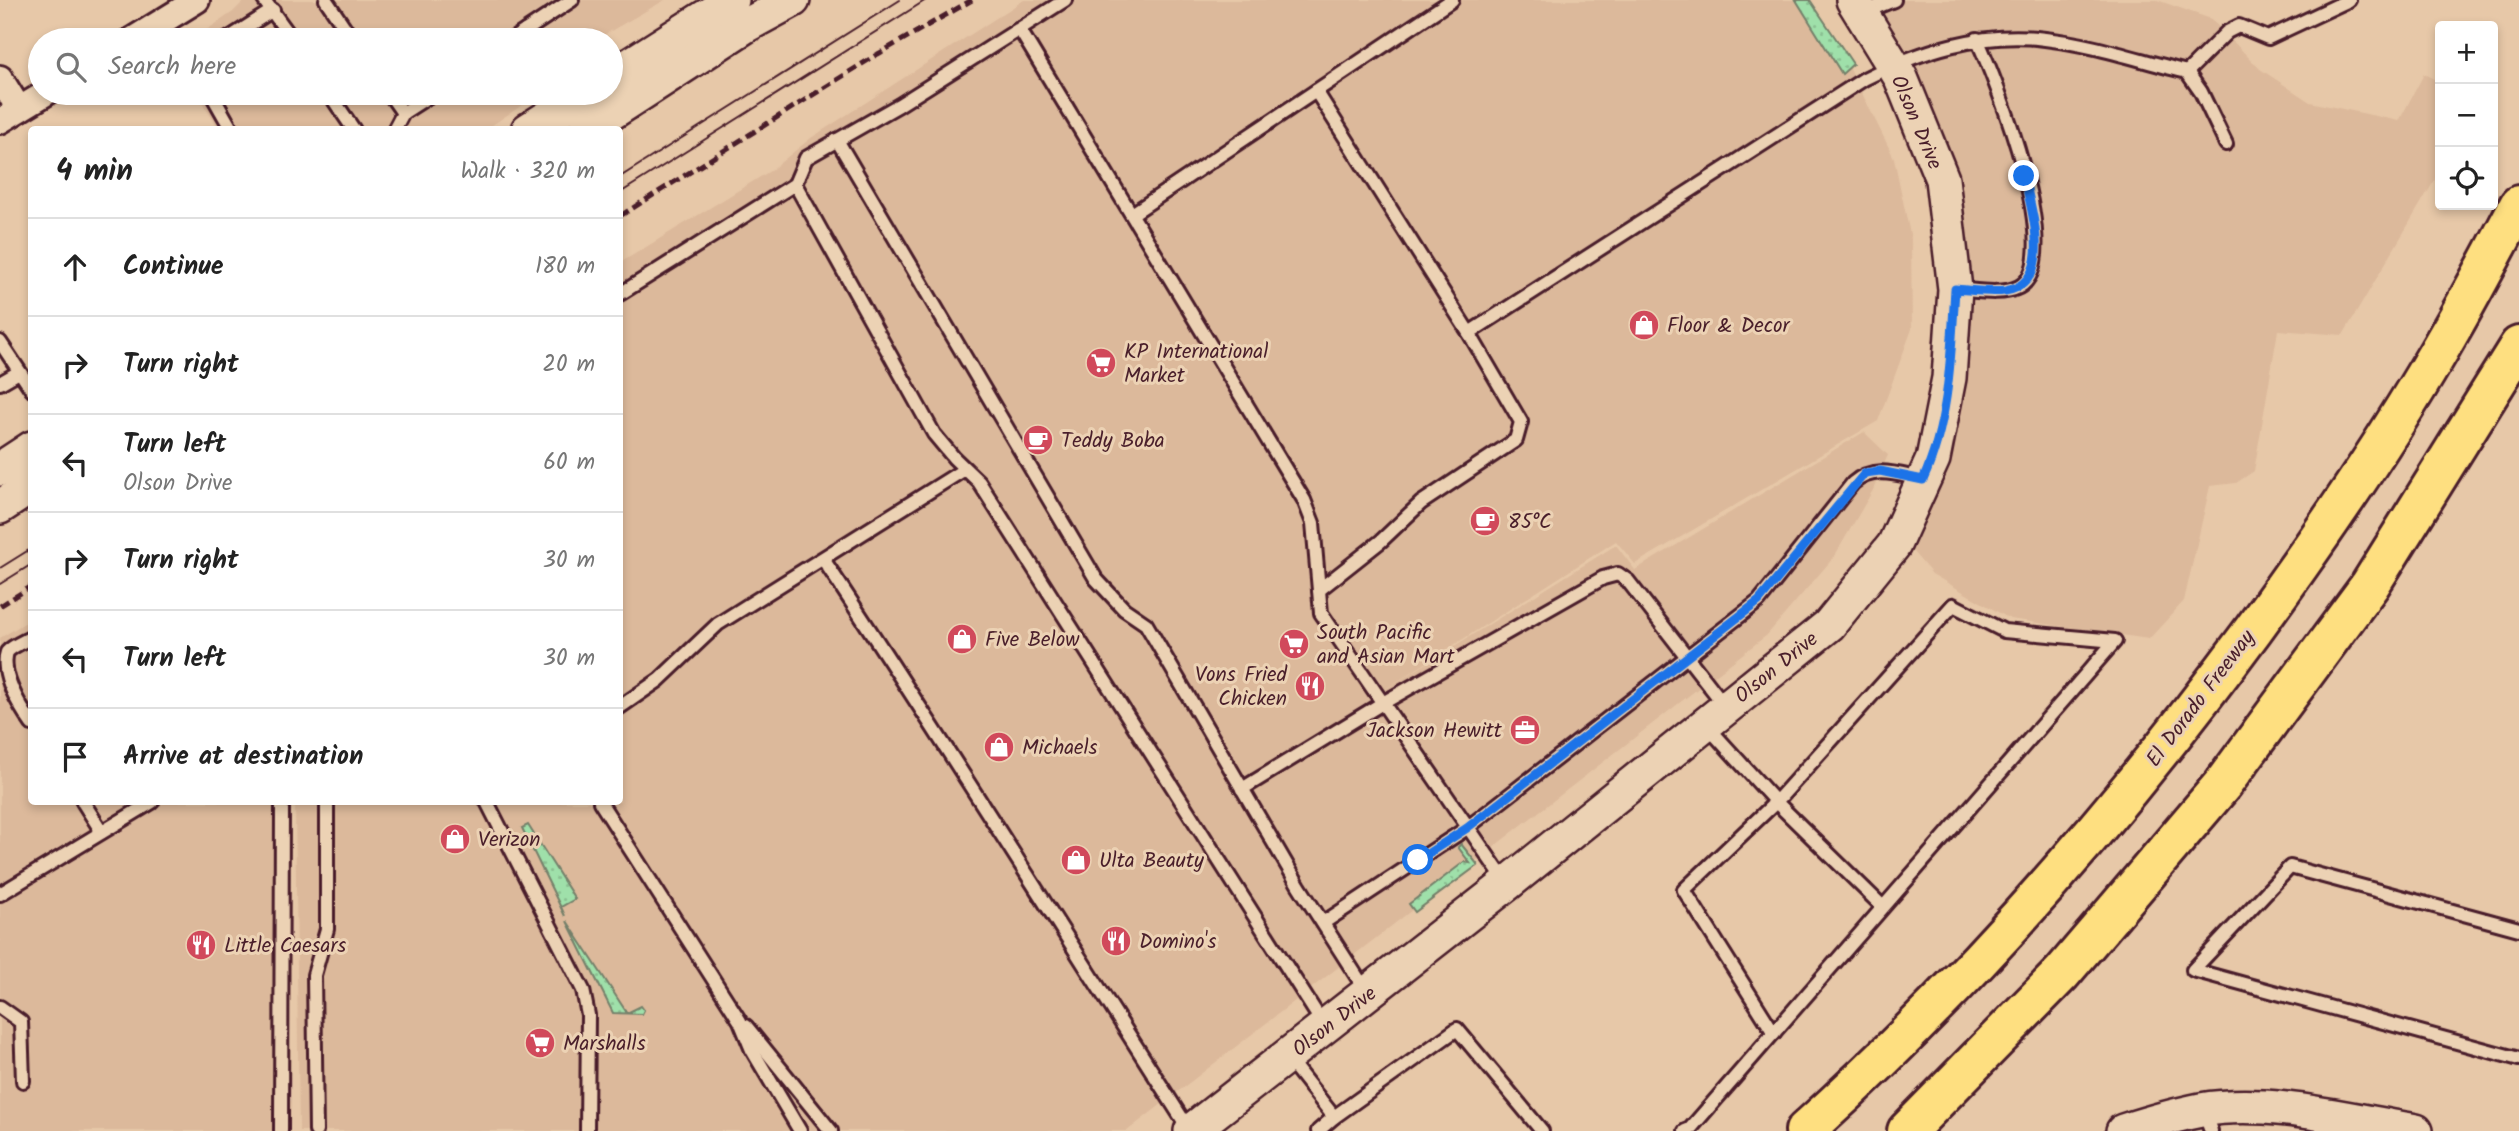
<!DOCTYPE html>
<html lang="en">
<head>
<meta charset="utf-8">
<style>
	:root { --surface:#fff; --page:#f2f2f2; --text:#222; --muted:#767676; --line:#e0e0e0 }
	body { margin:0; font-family:Kalam,sans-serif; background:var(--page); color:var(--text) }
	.controls { position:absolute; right:21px; top:21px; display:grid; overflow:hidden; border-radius:7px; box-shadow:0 4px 10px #0003 }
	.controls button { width:63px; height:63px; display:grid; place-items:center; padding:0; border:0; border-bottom:2px solid var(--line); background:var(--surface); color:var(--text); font:35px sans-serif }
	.stop { position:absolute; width:21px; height:21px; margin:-16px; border:5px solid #1a73e8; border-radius:50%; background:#fff }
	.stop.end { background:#1a73e8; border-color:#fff; box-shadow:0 2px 7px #0008 }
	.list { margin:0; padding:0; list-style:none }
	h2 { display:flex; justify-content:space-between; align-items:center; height:91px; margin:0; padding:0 28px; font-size:30px }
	h2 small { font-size:23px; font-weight:400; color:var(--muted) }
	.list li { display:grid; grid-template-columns:46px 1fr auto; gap:21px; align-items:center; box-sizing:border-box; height:98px; padding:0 28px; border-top:2px solid var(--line) }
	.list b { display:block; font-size:26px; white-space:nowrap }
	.list p { margin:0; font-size:23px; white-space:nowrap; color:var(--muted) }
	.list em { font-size:23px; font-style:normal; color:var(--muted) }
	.icon { flex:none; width:38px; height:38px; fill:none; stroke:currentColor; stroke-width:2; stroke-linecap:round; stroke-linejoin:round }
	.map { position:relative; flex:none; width:2519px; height:1131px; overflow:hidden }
	.search { position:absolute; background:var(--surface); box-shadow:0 4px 10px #0003; left:28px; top:28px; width:595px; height:77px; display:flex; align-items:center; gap:18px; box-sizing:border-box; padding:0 24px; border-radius:38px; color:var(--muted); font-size:26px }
	.panel { position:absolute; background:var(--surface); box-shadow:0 4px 10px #0003; left:28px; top:126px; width:595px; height:679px; border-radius:7px }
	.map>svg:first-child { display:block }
</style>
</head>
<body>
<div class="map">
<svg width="2519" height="1131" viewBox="0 0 2519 1131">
	<defs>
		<pattern id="grass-dots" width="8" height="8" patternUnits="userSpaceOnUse" patternTransform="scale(1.75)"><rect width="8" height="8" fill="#9fe0aa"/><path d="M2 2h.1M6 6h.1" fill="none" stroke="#8ac092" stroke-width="1.8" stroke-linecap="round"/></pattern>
	</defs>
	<rect width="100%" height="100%" fill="#e7c8a8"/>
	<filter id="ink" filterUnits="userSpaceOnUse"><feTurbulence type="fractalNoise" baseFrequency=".0143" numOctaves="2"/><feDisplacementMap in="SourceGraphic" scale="14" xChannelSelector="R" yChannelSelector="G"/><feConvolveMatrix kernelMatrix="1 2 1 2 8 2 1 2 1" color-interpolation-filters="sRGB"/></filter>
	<g filter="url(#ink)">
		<g fill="#dcb99b">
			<path d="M245,0h420l-70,40h-403l41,-28z"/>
			<path d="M1024,0h783l40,63 47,95 17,81 1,90 -34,92 -243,143 -19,-23 -240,154 240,-150 19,25 229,-138 24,23 -15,35 -39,67 -67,78 -640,496h-828l-4,-329h325v-539l150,-92 41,-33z"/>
			<path d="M1876,0h281l54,19 49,50 50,33 89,19 25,-47 16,8v89l-97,164 -65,-5 -24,141 -18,12 -26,3 -26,115 -35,38 -139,-20 -78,-45 -25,-29 47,-120 14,-81 -1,-95 -67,-204z"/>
			<path d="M196,93h344l-55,37 -266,-1z"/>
			<path d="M31,619l1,183h253l2,329h-287v-493z"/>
		</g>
		<g fill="url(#grass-dots)" stroke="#74806a" stroke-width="2">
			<path d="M1796,0h14l43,64 -11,10z"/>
			<path d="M528,825l47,74 -14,8 4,9 -43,-88z"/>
			<path d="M1461,844l17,21 -63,47 -6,-8 55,-42 6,1 -12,-16z"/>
			<path d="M567,921l60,92 14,-7 3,4 -2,4 -29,-1z"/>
		</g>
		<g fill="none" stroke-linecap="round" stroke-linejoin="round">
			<g stroke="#4a1f2b" stroke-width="18">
				<g id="lane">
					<path d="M264,0l29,40"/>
					<path d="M326,0l27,40"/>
					<path d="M1862,13l32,-13"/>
					<path d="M1020,30l284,470 9,23 8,90 186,271"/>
					<path d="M226,40l47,-30"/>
					<path d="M511,40l14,-9"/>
					<path d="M531,40l-6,-9 47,-31"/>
					<path d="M2187,72l40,-40 12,-6 29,12 81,-38"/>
					<path d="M1316,91l153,242 52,89 -5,18 -95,63 -40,38 -62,49"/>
					<path d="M211,93l21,37"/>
					<path d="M329,93l25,37"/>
					<path d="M389,93l14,20"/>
					<path d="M394,130l9,-17 31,-20"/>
					<path d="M837,140l259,439 28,30 22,15 153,262 67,105"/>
					<path d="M795,184l139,250 20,24 25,24 344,542"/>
					<path d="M1132,214l320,-214"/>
					<path d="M1955,289c19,1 47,7 64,-2 49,-27 -24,-209 -42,-248"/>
					<path d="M620,294l175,-110 11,-26 93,-53 166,-105"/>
					<path d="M1469,333l395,-254c56,-28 117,-48 181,-40 47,5 96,22 142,33l14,20 25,52"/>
					<path d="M0,342l32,48"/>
					<path d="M0,383l19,-11"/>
					<path d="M823,559c125,188 245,381 367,572"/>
					<path d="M32,637c-7,4 -20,9 -25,15 -7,22 13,55 25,72"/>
					<path d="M620,707l39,-27 59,-56 247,-155"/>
					<path d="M1707,726l69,76 -92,88 90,143"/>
					<path d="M1242,789l139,-85 222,-126 15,-4 10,7 98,126"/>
					<path d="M83,802l19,30"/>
					<path d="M487,802l96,188 5,25 -1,116"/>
					<path d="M600,802l140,219 12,29 48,81"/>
					<path d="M0,894l152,-92"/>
					<path d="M1323,923l144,-95 292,-227 94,-118c21,-18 43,-9 68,-4"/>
					<path d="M2519,929l-229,-62 -97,103 326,89"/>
					<path d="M0,1007l21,15 2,59"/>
					<path d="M746,1026l85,105"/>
					<path d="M1287,1057l47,60 123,-88 85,102"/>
					<path d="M2203,1110l8,21"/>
					<path d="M281,1131l1,-329"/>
					<path d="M316,1131l-2,-156 13,-46v-127"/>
					<path d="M1318,1131l16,-14"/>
					<path d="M1685,1131l5,-2 425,-488 -111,-10 -51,-26 -177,197 107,105"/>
				</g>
			</g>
			<g stroke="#4a1f2b" stroke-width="30">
				<g id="street">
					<path d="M132,40l65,-40"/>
					<path d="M0,78l19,31"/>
					<path d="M0,121l46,-28"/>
				</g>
			</g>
			<g stroke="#4a1f2b" stroke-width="38">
				<g id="secondary">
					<path d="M611,77l121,-77"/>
					<path d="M528,130l58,-37"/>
					<path d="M585,130l162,-105 46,-25"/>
					<path d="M0,469l32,-21"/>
					<path d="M0,507l32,-21"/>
					<path d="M1191,1131l316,-247 322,-259 65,-80 39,-86 16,-81 6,-89 -13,-110 -41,-101 -48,-78"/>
					<path d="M2123,1131c25,-8 52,-16 78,-21 68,-12 148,10 215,21"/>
				</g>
			</g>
			<g stroke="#4a1f2b" stroke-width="44">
				<g id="highway">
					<path d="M1805,1131c167,-150 315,-321 448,-501 69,-95 137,-193 195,-295 25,-43 48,-87 71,-130"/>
					<path d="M1907,1131l155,-158 161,-189 147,-199 149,-239"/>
				</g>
			</g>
			<use href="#lane" stroke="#ecd2b4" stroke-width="12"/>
			<use href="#street" stroke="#ecd2b4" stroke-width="24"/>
			<use href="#secondary" stroke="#ecd2b4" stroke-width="33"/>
			<use href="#highway" stroke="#fedf80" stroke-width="38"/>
			<g stroke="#4a1f2b" stroke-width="2">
				<path d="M620,177l280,-177"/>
				<path d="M620,193l306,-193"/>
				<path d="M0,568l32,-20"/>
				<path d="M0,584l32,-20"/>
			</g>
			<g stroke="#4a1f2b" stroke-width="5" stroke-dasharray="10 5" stroke-linecap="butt">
				<path d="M620,216l258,-162 94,-54"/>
				<path d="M0,606l32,-20"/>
			</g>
		</g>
	</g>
	<g fill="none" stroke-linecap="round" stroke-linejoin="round" filter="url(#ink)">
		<path stroke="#1a73e8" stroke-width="9" d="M1418,860l49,-32 292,-227 106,-128 15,-2 43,9c27,-59 28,-128 32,-191 16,1 34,4 50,2 51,-8 26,-81 19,-115"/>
	</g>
	<defs>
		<g id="shop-disc" transform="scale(1.575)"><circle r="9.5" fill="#d1495b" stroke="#ecd2b4"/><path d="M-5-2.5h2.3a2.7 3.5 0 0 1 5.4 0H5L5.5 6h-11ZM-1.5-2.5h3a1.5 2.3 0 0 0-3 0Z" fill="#fff"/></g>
		<g id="supermarket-disc" transform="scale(1.575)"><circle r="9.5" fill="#d1495b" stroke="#ecd2b4"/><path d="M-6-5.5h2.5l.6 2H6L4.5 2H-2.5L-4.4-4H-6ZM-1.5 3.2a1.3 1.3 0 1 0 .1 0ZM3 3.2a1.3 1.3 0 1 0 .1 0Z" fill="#fff"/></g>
		<g id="cafe-disc" transform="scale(1.575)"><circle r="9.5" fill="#d1495b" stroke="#ecd2b4"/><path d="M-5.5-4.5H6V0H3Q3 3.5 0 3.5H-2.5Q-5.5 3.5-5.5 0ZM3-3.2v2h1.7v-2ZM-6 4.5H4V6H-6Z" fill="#fff"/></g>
		<g id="restaurant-disc" transform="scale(1.575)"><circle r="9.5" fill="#d1495b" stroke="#ecd2b4"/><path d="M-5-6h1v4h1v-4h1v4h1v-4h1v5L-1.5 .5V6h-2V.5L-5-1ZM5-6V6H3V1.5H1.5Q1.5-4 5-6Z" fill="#fff"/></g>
		<g id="office-disc" transform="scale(1.575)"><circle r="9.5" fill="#d1495b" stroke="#ecd2b4"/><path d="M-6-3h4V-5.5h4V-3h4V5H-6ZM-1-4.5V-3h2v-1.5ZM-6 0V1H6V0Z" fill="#fff"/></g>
	</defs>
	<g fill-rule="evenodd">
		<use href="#shop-disc" x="1644" y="325"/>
		<use href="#supermarket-disc" x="1101" y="363"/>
		<use href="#cafe-disc" x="1038" y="440"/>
		<use href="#cafe-disc" x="1485" y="521"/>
		<use href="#shop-disc" x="962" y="639"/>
		<use href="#supermarket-disc" x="1294" y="644"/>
		<use href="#restaurant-disc" x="1310" y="686"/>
		<use href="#office-disc" x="1525" y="730"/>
		<use href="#shop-disc" x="999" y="747"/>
		<use href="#shop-disc" x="455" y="839"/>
		<use href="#shop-disc" x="1076" y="860"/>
		<use href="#restaurant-disc" x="1116" y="941"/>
		<use href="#restaurant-disc" x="201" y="945"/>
		<use href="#supermarket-disc" x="540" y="1043"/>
	</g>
	<g text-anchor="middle" stroke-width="6" stroke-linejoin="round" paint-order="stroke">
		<g font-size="21" fill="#4a1f2b" stroke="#ecd2b4">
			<text transform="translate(1917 122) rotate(67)" y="7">Olson Drive</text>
			<text transform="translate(1776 667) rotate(-39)" y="7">Olson Drive</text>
			<text transform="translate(2200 698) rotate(-53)" y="7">El Dorado Freeway</text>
			<text transform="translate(1334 1021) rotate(-38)" y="7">Olson Drive</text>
		</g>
		<g font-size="21" fill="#4a1f2b" stroke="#ecd2b4" text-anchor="start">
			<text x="1667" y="332">Floor &amp; Decor</text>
			<text x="1124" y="358">KP International<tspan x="1124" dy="24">Market</tspan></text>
			<text x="1061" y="447">Teddy Boba</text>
			<text x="1508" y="528">85°C</text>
			<text x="1317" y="639">South Pacific<tspan x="1317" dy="24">and Asian Mart</tspan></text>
			<text x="985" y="646">Five Below</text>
			<text x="1287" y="681" text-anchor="end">Vons Fried<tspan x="1287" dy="24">Chicken</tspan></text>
			<text x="1502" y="737" text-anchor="end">Jackson Hewitt</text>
			<text x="1022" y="754">Michaels</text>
			<text x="478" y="846">Verizon</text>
			<text x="1099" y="867">Ulta Beauty</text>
			<text x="1139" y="948">Domino's</text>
			<text x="224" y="952">Little Caesars</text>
			<text x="563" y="1050">Marshalls</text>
		</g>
	</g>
</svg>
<div class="controls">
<button>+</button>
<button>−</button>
<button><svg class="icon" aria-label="locate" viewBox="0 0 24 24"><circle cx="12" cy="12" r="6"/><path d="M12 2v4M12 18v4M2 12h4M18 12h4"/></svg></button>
</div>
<div class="stop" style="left:1418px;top:860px"></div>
<div class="stop end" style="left:2024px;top:176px"></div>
<div class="search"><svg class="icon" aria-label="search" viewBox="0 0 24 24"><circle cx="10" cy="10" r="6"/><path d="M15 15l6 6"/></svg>Search here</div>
<section class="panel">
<h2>4 min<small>Walk · 320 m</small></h2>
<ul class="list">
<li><svg class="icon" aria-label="ahead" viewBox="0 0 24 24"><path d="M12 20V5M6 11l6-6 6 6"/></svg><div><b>Continue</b></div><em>180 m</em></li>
<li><svg class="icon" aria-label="right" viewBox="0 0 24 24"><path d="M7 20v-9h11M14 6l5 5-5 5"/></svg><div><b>Turn right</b></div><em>20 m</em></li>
<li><svg class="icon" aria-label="left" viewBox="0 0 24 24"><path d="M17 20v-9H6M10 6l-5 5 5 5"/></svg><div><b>Turn left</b><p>Olson Drive</p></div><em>60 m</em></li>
<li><svg class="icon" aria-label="right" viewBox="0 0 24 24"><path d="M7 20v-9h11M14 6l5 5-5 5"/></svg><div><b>Turn right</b></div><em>30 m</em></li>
<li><svg class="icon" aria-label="left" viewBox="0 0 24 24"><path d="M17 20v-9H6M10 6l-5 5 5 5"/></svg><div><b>Turn left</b></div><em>30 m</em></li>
<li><svg class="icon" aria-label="arrive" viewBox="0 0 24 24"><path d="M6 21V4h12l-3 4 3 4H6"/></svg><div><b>Arrive at destination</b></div></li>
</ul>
</section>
</div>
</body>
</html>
